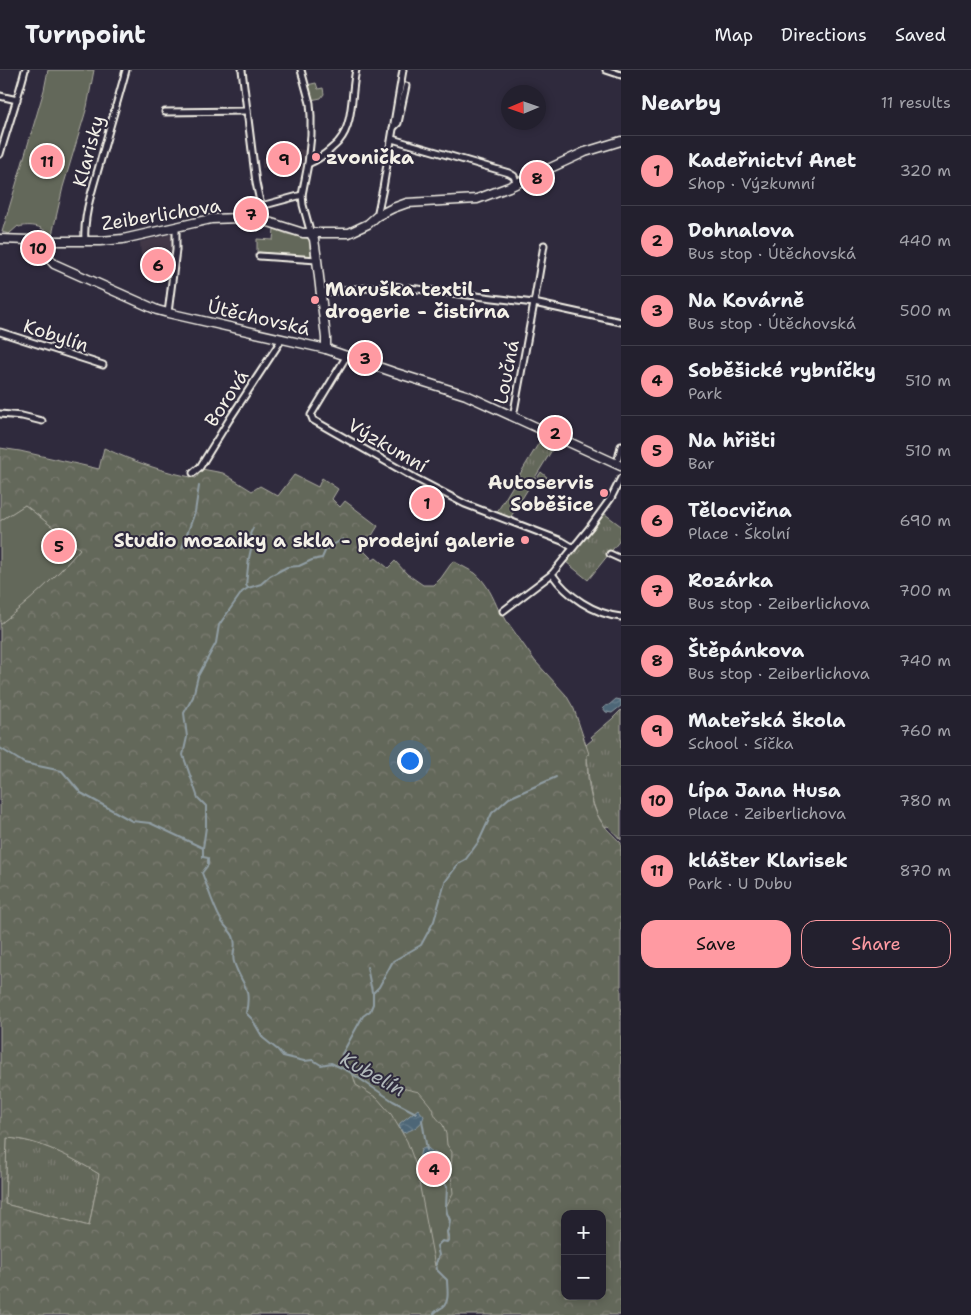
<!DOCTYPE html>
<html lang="en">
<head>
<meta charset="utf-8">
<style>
	:root { --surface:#23202e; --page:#2b2836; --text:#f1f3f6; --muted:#a3a3aa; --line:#403e4a; --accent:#ff9aa2 }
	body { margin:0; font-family:"Shantell Sans",sans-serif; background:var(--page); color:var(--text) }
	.controls { position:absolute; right:15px; bottom:15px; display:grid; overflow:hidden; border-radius:10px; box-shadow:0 2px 8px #0003 }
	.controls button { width:45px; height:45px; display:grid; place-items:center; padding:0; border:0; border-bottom:1px solid var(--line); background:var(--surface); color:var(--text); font:25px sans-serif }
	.compass { position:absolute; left:501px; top:15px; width:45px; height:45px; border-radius:50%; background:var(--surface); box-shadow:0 2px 8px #0003; rotate:268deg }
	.you { position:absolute; left:409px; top:690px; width:18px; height:18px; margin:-12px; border:4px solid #fff; border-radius:50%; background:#1a73e8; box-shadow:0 0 0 8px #1a73e833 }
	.badge { display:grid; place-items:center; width:32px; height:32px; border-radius:50%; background:var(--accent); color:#111; font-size:16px; font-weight:700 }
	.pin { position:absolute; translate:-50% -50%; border:2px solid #fff; box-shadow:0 1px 5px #0006 }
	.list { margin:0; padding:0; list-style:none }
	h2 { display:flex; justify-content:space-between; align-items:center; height:65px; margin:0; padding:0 20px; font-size:21px }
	h2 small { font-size:16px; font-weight:400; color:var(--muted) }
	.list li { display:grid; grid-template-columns:32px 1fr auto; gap:15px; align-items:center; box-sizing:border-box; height:70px; padding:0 20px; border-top:1px solid var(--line) }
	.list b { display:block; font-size:19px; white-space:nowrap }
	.list p { margin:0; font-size:16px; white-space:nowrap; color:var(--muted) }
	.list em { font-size:16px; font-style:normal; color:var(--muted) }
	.actions { display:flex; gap:10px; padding:15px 20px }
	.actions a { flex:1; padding:11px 0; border:1px solid var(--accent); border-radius:15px; text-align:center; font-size:18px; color:var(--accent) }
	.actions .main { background:var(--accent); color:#111 }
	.map { position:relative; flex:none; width:621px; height:1245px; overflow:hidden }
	header { display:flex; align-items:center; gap:30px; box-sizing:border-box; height:70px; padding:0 25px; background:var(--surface); border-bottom:1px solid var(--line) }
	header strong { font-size:24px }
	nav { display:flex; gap:28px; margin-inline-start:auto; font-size:18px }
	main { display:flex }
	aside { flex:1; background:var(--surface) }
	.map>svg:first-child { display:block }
</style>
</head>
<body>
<header>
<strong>Turnpoint</strong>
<nav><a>Map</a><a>Directions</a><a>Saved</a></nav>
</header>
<main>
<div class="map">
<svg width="621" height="1245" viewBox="0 0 621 1245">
	<defs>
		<pattern id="grass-tufts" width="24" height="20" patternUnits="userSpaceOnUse" patternTransform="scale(1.25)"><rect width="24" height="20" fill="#64675a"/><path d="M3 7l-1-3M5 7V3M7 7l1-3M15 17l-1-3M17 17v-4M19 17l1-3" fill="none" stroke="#7b7d72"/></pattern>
		<pattern id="forest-crowns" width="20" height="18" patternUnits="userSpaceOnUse" patternTransform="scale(1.25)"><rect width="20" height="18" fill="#64675a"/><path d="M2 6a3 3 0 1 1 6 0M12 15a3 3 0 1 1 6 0" fill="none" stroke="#7b7d72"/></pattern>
		<pattern id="water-waves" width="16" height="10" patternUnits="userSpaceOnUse" patternTransform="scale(1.25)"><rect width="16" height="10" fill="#4d6677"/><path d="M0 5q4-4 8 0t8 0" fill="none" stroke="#677c8a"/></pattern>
	</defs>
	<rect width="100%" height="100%" fill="#2f2a3d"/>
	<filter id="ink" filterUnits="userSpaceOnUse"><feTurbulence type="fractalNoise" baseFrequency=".02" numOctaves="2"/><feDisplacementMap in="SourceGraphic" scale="10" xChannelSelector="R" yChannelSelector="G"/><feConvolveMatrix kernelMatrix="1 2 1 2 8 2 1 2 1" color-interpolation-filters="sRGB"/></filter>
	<g filter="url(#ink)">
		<g fill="#423846">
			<path d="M281,77l25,3 -2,20 -42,-2v-10h19z"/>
			<path d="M172,164l1,14 -2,27 -28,-4 2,-15 -4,-1 -1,-13z"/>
		</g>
		<g fill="url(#grass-tufts)" stroke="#acaca1">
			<path d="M543,366l14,6 -47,76 -13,-6z"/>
			<path d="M605,444l16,12v13l-33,41 -22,-18z"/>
			<path d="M621,640v130l-13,-14 -2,1c-19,-20 -17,-57 -20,-82l7,-6 -2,-2 21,-18z"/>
			<path d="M7,1068c33,2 64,19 92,36l-10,52 -84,-22z"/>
		</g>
		<path fill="url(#forest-crowns)" stroke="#acaca1" fill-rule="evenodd" d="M0,378l20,3 79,18 5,-21c31,14 59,24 92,30l6,-9 21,4 29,18 8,-5 18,10 16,-21 24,12 4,-9 16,11 -6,10 8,8 5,-6 33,25 -15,24 10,10 3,-2 12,10 7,-7 12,13 16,11h11l7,-7 12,-17c7,4 15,8 22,12 12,10 18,24 24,38l2,-1 5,10 29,41 31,34 8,14 15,45 -2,1c0,21 2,46 13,65 4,7 15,17 21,23v472h-621v-691c27,-21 59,-49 80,-75l-55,-44 -25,16zM7,1068c33,2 64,19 92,36l-10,52 -84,-22zM565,1144h37v82h-37z"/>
		<g fill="#64675a" stroke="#acaca1">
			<path d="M48,0h46l-7,37 -24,80 -11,48c-4,-1 -7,-5 -11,-7 -7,-3 -15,-3 -22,-1l-1,-1 -9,8 -7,-2 42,-142z"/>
			<path d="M316,13l2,6 5,-1 1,6 -3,4 -10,2 -4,-15z"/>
			<path d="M274,159l13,5 22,5 2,18 -54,-5v-13l16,1z"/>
			<path d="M541,402l6,5 -7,11 -6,-5z"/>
			<path d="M25,435l55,44c-23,27 -51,53 -80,75v-103z"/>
			<path d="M352,1002l12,6 14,2 9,3 13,3 6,3 13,3 11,13 6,12 7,8 3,9 1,11 5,7 -1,23 2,18 -7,14v3l4,13 -3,8v10l-6,1 -4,4 2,11 -4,9 -16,-84 -4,-19 -8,-22 -16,-27 -14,-16 -21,-13z"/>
		</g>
		<g fill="url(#water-waves)" stroke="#909ea4">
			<path d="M616,629l5,1v6l-9,7 -6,-1 -3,-4 2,-2 4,-1z"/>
			<path d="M418,1039l6,7c-2,10 -12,14 -21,17l-4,-7 1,-3z"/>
			<path d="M422,1078h6c4,4 6,4 10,7 8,6 9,18 7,27 -5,0 -17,0 -20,-2 -7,-5 -7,-26 -3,-32z"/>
		</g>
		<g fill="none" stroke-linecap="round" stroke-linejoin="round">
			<g stroke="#909ea4" stroke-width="2">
				<path d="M182,478l13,-36 4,-26"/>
				<path d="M248,518l-2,-3 3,-27 4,-18 -3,-6 3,-6"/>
				<path d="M0,678l24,15 38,8 19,22 51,28 18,2 53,25v9l5,1v7l-6,8c6,15 11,33 19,47 3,6 9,10 12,16 5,11 -2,16 1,26 7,23 18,23 12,51l6,6 11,19 15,12 5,6 21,5 9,-1 8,5 10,-2 17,8 45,30 23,12"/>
				<path d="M203,778l3,-21v-21l-8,-8 -15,-43 4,-18 -3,-24 9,-16 5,-21 18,-33 3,-18 23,-33 6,-4 13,-4 9,-8 17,-9 12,-1 13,-6 10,-2 4,-9 17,-10"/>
				<path d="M367,897l5,25"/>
				<path d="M348,1000l-6,-16 21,-38 7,-5 3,-7v-11l6,-6 14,-26 28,-16 13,-24 11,-39 14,-19 7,-4 13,-18 13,-28 17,-15 47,-21"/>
				<path d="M422,1050l5,30"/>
				<path d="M433,1245c3,-5 5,-5 10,-8 7,-6 4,-19 4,-27l-10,-10 -1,-7 3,-8 -2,-9 5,-5 5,1 2,-3 -2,-7 2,-4 1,-8 -3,-7 -1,-6 1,-20 -4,-6"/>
			</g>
			<g stroke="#f4f1e8" stroke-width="9">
				<g id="street">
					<path d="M242,0l14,113 5,23v13"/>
					<path d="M301,0l9,33 1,13v19l-3,29 -6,31 1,10 8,29"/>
					<path d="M606,0l15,5"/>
					<path d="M0,26l17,4"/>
					<path d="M165,42l82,-1"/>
					<path d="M393,58l5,-5 8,-37"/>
					<path d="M392,69l117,34 5,3 3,8"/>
					<path d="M0,84c8,-28 18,-56 25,-84"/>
					<path d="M308,94c9,-4 15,-8 23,-15 2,-2 6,-5 8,-8 15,-17 12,-50 17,-71"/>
					<path d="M261,136l41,-11"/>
					<path d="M377,146l6,-28 20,-118"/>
					<path d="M85,171c-2,-27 9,-56 16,-82 8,-30 17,-59 25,-89"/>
					<path d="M259,186l58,4"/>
					<path d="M409,218l125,15 87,19"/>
					<path d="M321,222l71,-6 8,1"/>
					<path d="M168,243l8,-63v-23"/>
					<path d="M0,262l103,33"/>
					<path d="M346,287l-35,58 2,5 102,58 50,26 97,37 10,6"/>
					<path d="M0,344l22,2 20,5"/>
					<path d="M513,347l21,-114 10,-58"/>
					<path d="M617,394l4,-18"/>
					<path d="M193,403l7,-6 29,-47 53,-81"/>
					<path d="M610,484l11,5"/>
					<path d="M552,504c15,22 42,40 69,43"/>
					<path d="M503,541l49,-37 38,-47 21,-29 10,-20"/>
				</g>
			</g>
			<g stroke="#f4f1e8" stroke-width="11">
				<g id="secondary">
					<path d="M311,164l3,5 3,21 9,78v11"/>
					<path d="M0,169l58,2h42l23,-2 88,-20 29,-1 19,1 44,14h46l19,-9 9,-8 16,-8 14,-5 70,-4 32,-12 76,-35 36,-11"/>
					<path d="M48,171v16l6,7 103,46 11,3 158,36 70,24 70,22 155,71"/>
				</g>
			</g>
			<use href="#street" stroke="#2f2a3d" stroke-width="5"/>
			<use href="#secondary" stroke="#2f2a3d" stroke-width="8"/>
		</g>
	</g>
	<g fill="#ff9aa2" stroke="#2f2a3d" stroke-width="2">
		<circle cx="316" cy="87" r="5"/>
		<circle cx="315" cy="230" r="5"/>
		<circle cx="604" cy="423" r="5"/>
		<circle cx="525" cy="470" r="5"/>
	</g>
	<g text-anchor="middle" stroke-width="4" stroke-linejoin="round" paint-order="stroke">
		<g font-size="19" fill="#f4f1e8" stroke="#2f2a3d">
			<text transform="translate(88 81) rotate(-75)" y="7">Klarisky</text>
			<text transform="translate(161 144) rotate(-9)" y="7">Zeiberlichova</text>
			<text transform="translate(259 247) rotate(13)" y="7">Útěchovská</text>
			<text transform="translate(56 265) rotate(18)" y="7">Kobylín</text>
			<text transform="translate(506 302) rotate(-79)" y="7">Loučná</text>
			<text transform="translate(226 328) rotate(-57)" y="7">Borová</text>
			<text transform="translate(388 375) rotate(30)" y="7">Výzkumní</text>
		</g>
		<g font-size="19" font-weight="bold" fill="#f4f1e8" stroke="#2f2a3d" text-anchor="start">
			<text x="326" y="94">zvonička</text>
			<text x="325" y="226">Maruška textil -<tspan x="325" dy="22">drogerie - čistírna</tspan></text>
			<text x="594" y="419" text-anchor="end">Autoservis<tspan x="594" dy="22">Soběšice</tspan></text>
			<text x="515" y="477" text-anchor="end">Studio mozaiky a skla - prodejní galerie</text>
		</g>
		<g font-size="20" font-style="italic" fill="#b1b9bb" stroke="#2f2a3d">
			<text transform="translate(373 1004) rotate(29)" y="7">Kubelín</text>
		</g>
	</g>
</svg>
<div class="controls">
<button>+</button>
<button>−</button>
</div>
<svg class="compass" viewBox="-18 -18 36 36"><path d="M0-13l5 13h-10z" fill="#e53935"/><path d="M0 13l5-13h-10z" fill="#a3a3aa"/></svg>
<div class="you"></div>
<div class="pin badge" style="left:427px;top:433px">1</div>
<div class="pin badge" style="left:555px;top:363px">2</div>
<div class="pin badge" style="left:365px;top:288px">3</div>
<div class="pin badge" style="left:434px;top:1099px">4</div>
<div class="pin badge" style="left:59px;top:476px">5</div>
<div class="pin badge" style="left:158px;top:195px">6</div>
<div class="pin badge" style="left:251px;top:144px">7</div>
<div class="pin badge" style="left:537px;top:108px">8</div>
<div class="pin badge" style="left:284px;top:89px">9</div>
<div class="pin badge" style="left:38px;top:178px">10</div>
<div class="pin badge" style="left:47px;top:91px">11</div>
</div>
<aside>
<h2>Nearby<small>11 results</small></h2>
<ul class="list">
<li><span class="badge">1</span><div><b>Kadeřnictví Anet</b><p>Shop · Výzkumní</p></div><em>320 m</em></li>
<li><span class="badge">2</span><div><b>Dohnalova</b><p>Bus stop · Útěchovská</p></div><em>440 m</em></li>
<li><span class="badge">3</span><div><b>Na Kovárně</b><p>Bus stop · Útěchovská</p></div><em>500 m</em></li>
<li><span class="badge">4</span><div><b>Soběšické rybníčky</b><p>Park</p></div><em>510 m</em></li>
<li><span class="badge">5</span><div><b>Na hřišti</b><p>Bar</p></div><em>510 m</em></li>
<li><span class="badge">6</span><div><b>Tělocvična</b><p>Place · Školní</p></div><em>690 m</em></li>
<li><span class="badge">7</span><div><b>Rozárka</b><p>Bus stop · Zeiberlichova</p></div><em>700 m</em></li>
<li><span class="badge">8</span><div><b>Štěpánkova</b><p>Bus stop · Zeiberlichova</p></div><em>740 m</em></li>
<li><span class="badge">9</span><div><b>Mateřská škola</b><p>School · Síčka</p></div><em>760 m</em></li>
<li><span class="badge">10</span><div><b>Lípa Jana Husa</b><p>Place · Zeiberlichova</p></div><em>780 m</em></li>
<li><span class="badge">11</span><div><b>klášter Klarisek</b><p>Park · U Dubu</p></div><em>870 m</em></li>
</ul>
<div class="actions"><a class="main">Save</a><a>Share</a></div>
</aside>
</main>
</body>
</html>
